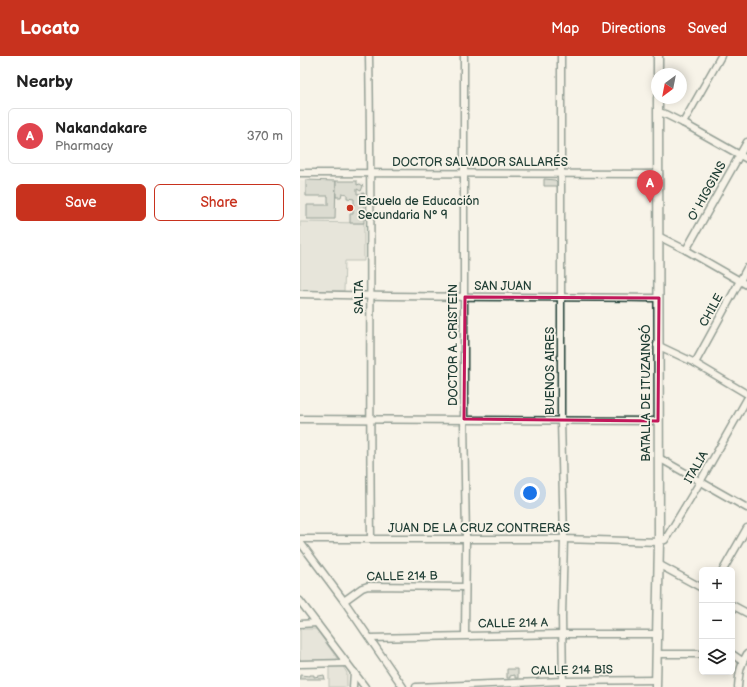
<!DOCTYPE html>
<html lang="en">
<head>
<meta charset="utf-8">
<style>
	:root { --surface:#fff; --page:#f2f2f2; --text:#222; --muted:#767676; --line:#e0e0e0; --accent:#c8321e }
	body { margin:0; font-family:"Balsamiq Sans",sans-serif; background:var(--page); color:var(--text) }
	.controls { position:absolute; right:12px; bottom:12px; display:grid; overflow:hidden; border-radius:6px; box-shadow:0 2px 10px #0003 }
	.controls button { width:36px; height:36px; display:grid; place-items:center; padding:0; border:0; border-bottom:1px solid var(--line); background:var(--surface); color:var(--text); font:20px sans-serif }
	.compass { position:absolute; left:351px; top:12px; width:36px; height:36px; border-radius:50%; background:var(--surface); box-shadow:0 2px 10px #0003; rotate:212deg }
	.you { position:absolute; left:230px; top:437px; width:14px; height:14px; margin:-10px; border:3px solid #fff; border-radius:50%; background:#1a73e8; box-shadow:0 0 0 6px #1a73e833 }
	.badge { display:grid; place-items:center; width:26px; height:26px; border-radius:50%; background:var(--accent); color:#fff; font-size:13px; font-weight:700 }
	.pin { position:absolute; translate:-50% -33px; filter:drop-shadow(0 1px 2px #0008) }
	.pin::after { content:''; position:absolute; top:21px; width:14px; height:12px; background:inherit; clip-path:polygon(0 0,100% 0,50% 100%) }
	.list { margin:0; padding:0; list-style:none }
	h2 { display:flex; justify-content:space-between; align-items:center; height:52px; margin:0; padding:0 16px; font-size:17px }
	h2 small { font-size:13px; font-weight:400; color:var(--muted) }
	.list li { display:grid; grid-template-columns:26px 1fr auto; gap:12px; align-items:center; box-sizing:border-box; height:56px; margin:0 8px 8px; padding:0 8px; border:1px solid var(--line); border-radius:6px }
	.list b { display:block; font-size:15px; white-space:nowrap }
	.list p { margin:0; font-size:13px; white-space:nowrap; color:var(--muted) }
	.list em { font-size:13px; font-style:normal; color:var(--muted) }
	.actions { display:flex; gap:8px; padding:12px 16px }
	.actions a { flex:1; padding:9px 0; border:1px solid var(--accent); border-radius:6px; text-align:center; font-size:14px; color:var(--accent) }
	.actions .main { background:var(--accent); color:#fff }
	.icon { flex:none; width:22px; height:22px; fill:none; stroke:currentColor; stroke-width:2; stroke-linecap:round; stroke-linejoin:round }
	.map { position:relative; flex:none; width:447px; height:631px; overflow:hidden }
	header { display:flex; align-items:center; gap:24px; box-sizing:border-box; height:56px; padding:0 20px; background:var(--accent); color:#fff }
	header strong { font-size:19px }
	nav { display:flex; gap:22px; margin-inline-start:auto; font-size:14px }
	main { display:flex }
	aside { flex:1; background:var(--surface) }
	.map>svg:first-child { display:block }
</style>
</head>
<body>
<header>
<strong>Locato</strong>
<nav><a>Map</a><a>Directions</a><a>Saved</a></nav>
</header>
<main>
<aside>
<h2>Nearby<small></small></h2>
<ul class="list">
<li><span class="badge" style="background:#e0444e">A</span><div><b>Nakandakare</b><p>Pharmacy</p></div><em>370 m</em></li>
</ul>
<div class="actions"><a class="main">Save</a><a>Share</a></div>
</aside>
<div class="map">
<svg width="447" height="631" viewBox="0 0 447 631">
	<rect width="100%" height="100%" fill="#f7f3e8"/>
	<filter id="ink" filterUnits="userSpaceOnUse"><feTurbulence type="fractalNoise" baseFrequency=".025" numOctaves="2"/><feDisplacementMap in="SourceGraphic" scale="8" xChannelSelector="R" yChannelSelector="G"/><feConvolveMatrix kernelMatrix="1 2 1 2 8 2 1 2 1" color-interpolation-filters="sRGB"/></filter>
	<g filter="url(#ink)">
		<path fill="#e5e4d9" d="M0,124l61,2 3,2v39l-64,-1z"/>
		<g fill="#d3d5ca" stroke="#79897f">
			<path d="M0,166l64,1v38h-19l-1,30h-44z"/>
			<path d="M0,573h16l23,32h-39z"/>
			<path d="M42,609l5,8v14h-18v-21z"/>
		</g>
		<g fill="#bbc1b6" stroke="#1f3d34">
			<path d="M244,123l11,1 2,2v4h-13z"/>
			<path d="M6,124l30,1 -1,38h-28v-14h21v-9h-22z"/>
			<path d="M36,125h21v4l3,-1 3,2 -2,5 -4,-2v5l7,-1v30h-14v-9h3v-6l-3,1v-4h4v-6l-7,-1v-4l-5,-1 -1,4h-5z"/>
			<path d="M207,613h11v9h-3v-3l-5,1v2h-3z"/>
			<path d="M0,619l10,1v-1h4v2l10,-2 1,4h-25z"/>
		</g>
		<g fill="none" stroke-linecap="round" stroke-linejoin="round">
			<g stroke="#1f3d34" stroke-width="9">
				<g id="minor">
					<path d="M69,0c3,161 0,322 2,482"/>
					<path d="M164,0v363l2,120 -1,96"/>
					<path d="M261,0v365l3,118 -2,77 1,71"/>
					<path d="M358,56l7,2 18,9 64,36"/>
					<path d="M383,67l38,-67"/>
					<path d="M0,117l359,1"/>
					<path d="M358,180l28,14 61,35"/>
					<path d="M386,194l61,-108"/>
					<path d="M0,238c120,4 239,2 359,4"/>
					<path d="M357,289l38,18 52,31"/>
					<path d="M395,307l52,-95"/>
					<path d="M0,363l358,2"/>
					<path d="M359,402l88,50"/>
					<path d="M0,483h264l95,3 6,-2 35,-58 47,-83"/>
					<path d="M0,486l44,59 59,86"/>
					<path d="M358,508l44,24"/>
					<path d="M423,514l24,-42"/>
					<path d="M0,545l65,86"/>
					<path d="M44,545l18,-13 6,-2 97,1"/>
					<path d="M432,549l15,8"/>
					<path d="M0,568l17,-1"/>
					<path d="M70,582l192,-4h95"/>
					<path d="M357,598h45"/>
					<path d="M432,598l10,7"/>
					<path d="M0,608l47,-1"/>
					<path d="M53,631l1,-15"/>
					<path d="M116,631l147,-6 93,-1"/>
					<path d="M438,631c1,-13 2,-22 9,-33"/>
				</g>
			</g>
			<g stroke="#1f3d34" stroke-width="11">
				<g id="secondary">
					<path d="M358,18v-18"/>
					<path d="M356,631l3,-145 -1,-444"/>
				</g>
			</g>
			<use href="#minor" stroke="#f7f3e8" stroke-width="6"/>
			<use href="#secondary" stroke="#f7f3e8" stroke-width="8"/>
		</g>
	</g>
	<path d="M0 0H447V631H0ZM165,241l194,1 -1,123 -194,-2z" fill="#f7f3e8" fill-opacity=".55" fill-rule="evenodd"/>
	<path fill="none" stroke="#c2185b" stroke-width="3" stroke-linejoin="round" d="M165,241l194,1 -1,123 -194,-2z"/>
	<circle fill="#c8321e" stroke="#f7f3e8" stroke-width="1.5" cx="50" cy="152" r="4"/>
	<g text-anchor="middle" stroke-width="3.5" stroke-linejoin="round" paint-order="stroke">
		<g font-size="12" fill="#1f3d34" stroke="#f7f3e8">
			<text x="180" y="110">DOCTOR SALVADOR SALLARÉS</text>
			<text transform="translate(407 135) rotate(-61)" y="4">O' HIGGINS</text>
			<text x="203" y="234">SAN JUAN</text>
			<text transform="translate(59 241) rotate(-90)" y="4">SALTA</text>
			<text transform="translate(411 254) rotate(-61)" y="4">CHILE</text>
			<text transform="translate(153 289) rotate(-90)" y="4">DOCTOR A. CRISTEIN</text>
			<text transform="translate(250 315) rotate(-90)" y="4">BUENOS AIRES</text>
			<text transform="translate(346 337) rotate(-90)" y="4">BATALLA DE ITUZAINGÓ</text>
			<text transform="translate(396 411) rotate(-60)" y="4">ITALIA</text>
			<text x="179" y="476">JUAN DE LA CRUZ CONTRERAS</text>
			<text transform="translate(102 520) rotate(-1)" y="4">CALLE 214 B</text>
			<text transform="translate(213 567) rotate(-1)" y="4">CALLE 214 A</text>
			<text transform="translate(272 614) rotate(-1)" y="4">CALLE 214 BIS</text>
		</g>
		<g font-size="12" fill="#1f3d34" stroke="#f7f3e8" text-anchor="start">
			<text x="58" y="149">Escuela de Educación<tspan x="58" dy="14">Secundaria N° 9</tspan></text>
		</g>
	</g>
</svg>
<div class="controls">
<button>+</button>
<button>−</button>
<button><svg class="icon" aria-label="layers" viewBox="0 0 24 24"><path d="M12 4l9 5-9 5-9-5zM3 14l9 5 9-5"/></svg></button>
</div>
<svg class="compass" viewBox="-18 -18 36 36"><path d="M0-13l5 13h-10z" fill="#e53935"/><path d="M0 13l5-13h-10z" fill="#767676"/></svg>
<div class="you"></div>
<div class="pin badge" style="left:350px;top:147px;background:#e0444e">A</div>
</div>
</main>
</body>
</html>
